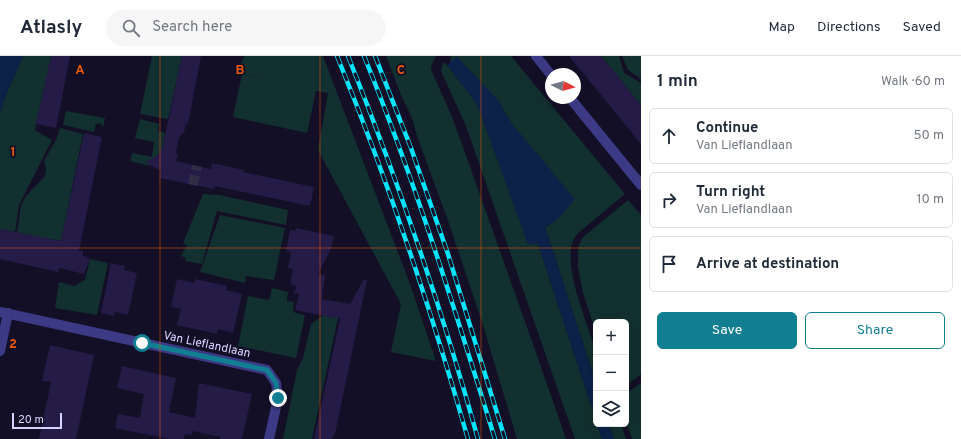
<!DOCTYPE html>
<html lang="en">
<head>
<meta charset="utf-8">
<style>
	:root { --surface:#fff; --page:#f6f6f7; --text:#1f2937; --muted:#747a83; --line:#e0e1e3; --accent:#117e91 }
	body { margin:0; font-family:Overpass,sans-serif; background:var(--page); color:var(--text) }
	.controls { position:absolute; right:12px; bottom:12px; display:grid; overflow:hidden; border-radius:6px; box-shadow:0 4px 16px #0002 }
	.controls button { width:36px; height:36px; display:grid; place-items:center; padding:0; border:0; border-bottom:1px solid var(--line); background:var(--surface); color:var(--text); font:20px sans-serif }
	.compass { position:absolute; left:545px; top:12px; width:36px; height:36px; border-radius:50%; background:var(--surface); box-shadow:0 4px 16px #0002; rotate:96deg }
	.scale { position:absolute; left:12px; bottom:10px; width:50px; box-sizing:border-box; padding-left:4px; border:2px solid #d9d4ff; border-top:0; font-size:11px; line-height:14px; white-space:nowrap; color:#d9d4ff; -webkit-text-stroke:3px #130f26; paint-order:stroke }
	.stop { position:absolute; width:12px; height:12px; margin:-9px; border:3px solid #117e91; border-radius:50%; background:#fff }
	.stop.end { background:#117e91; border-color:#fff; box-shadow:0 1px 4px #0008 }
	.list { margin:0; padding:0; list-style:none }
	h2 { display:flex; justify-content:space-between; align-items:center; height:52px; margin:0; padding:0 16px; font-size:17px }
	h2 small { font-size:13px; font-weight:400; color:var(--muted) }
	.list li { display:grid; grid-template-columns:26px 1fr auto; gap:12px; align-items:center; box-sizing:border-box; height:56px; margin:0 8px 8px; padding:0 8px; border:1px solid var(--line); border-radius:6px }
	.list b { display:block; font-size:15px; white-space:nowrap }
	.list p { margin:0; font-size:13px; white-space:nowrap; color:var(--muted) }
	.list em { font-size:13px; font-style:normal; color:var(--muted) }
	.actions { display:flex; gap:8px; padding:12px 16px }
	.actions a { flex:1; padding:9px 0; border:1px solid var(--accent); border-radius:6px; text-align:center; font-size:14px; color:var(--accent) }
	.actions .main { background:var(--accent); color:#fff }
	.icon { flex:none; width:22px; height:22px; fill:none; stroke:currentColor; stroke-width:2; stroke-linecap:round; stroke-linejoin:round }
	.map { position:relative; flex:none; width:641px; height:383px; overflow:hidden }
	header { display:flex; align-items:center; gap:24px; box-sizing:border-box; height:56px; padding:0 20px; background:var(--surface); border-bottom:1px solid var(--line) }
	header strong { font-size:19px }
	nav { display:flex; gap:22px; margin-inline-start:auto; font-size:14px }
	.search { width:280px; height:36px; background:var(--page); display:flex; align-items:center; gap:10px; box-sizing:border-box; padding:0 14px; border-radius:22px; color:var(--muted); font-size:15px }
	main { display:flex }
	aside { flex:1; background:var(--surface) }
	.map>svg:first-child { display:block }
</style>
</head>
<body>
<header>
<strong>Atlasly</strong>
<div class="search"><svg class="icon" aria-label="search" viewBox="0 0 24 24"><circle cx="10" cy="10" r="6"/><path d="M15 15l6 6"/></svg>Search here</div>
<nav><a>Map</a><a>Directions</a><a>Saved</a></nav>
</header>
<main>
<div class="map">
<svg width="641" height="383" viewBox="0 0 641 383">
	<rect width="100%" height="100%" fill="#130f26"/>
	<g fill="#12302f">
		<path d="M23,0h28l-16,74 17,10 -33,65 -4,27 -15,-3v-116l5,-16z"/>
		<path d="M152,0h30l-14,63 -28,-5z"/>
		<path d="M245,0h78l87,228 26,77 -45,-9 10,-48 -83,-154 10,-57 -12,-2 -9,42 -74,-16 9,-43 22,5 -29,-7z"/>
		<path d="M386,0h50l-5,10 1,6 21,47 80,225 33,95h-49l-34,-114 -36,-107 -30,-82 -5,-18 -11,-23z"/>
		<path d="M451,0h60l114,138 -48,40c-20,24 12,91 19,118 2,10 0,21 0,31l-51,-156 12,-7 -48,-100 -11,-20 -13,-12 -35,-26z"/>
		<path d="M601,0h18l5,17 17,10v22z"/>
		<path d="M622,0h19v23l-13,-9z"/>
		<path d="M443,6l4,3 27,35 5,9 49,134 10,1 58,176v4h1l5,15h-27l-109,-313 -25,-55z"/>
		<path d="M66,55l39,7 -2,9 -3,-4 -4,1 -2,8 -31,-7z"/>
		<path d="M140,63l19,5 -1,7 7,2 -3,18v9l-11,-1 -2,2 1,5 -20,-5 2,-8 20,4 2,-15 -19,-4z"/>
		<path d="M60,72l23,6 -22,107 -44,-8 4,-28 5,-9 19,-20 1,-7 -2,-8 12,-21z"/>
		<path d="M203,138l16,1 69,15 -2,15 -69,-14 -15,53 -17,-3 1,-3 -5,-2 6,-11 -4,-2z"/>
		<path d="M628,144l13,15v159l-15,12v-64h-30v11l-13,-40 -5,-26v-20l5,-10z"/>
		<path d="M220,159l65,13 -11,52 -28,-4 -1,7 -45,-11z"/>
		<path d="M90,203l18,4 -11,52 -42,-7 4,-26 15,4 11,-6z"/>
		<path d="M272,232l16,4 -1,9 7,1 -1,10 12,3 -9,43 -58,-12 10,-50 21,4z"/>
		<path d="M341,248l-29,135h-29l14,-69 6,-12 8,-34z"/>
		<path d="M641,327v56h-9l-6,-17v-28z"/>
		<path d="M609,368h12l5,15h-12z"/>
	</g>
	<g fill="#0c2248">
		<path d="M0,0h23l-18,41 -5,16z"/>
		<path d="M457,1l41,43 11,20 66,79 -18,21 -12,7 51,156v37l-58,-176h-10l-49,-135 -5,-9 -27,-35z"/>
		<path d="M597,368h12l5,15h-12z"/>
	</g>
	<g fill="#241b47">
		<path d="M51,0h19l-14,72 -20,-4z"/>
		<path d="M182,0h19l-13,68 -2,-1 -2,9 -5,6 -3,15 2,1 -2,7 35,8 1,-6 32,7 -1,2 71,15 -4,19 -95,-20 -1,3 -55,-11 2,-7 -16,-9 10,-5 7,-7z"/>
		<path d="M569,0h32l40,49v39z"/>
		<path d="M84,77l18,4 -23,114h4v5l5,1 -1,2h3l-6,15 -25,-6 -1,4 -58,-13v-30l61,12z"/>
		<path d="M296,172l38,8 -4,15 -12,23 7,1 -3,24 28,5 14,-25 3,1 -32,154h-1l-2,5h-18l26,-120 -45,-9 4,-16 -6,-1 4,-6 -7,-3 3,-15 -5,-1 3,-16 -5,-1 4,-21 5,1z"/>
		<path d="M111,207l14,3 -1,4 13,3 -9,42 -13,-3 -1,4 -13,-3z"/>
		<path d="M177,223l18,4v-4l32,7 -1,4 16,4 -9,39 -15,-4 -1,5 -40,-9 4,-16 -10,-2z"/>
		<path d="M50,289l44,10 -18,84h-37l12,-57 -9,-1z"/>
		<path d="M122,310l54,12 -7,34 26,6 4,-35 53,11 -10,45h-22v-2l-27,-6 -1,4 -7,-1 -1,5h-14l-55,-11 3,-14 22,4 4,-24 -27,-6z"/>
	</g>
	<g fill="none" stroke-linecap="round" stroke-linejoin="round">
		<path stroke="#312d47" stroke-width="10" stroke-dasharray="10 5" stroke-linecap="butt" d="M193,129l4,-19"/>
		<g stroke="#3d3a85" stroke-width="10">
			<path d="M536,0l15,19"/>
			<path d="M570,42l71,87"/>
			<path d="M0,256l267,58 9,13 2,15 -9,41"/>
			<path d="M0,295l8,-38"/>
		</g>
		<g stroke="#00e5ff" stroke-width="4.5">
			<g id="rail">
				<path d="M337,0c51,125 94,253 131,383"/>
				<path d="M348,0c50,125 94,253 130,383"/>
				<path d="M364,0c51,125 91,254 131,383"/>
				<path d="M375,0l36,92 37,106 57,185"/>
			</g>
		</g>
		<use href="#rail" stroke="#130f26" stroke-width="3" stroke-dasharray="9" stroke-linecap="butt"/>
	</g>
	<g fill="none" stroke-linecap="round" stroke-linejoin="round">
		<path stroke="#117e91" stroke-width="5" d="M142,287l125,27 9,13 2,15"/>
	</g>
	<path fill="none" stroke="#e8590c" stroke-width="1" stroke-opacity="0.55" d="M160,0v383M320,0v383M481,0v383M0,192h641"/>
	<g text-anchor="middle" stroke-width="3.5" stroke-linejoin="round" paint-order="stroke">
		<g font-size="12" fill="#d9d4ff" stroke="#130f26">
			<text transform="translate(207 288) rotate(12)" y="4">Van Lieflandlaan</text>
		</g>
	</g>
	<g font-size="13" text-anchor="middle" font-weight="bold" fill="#e8590c" stroke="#130f26" stroke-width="3.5" stroke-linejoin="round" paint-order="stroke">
		<text x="80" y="18">A</text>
		<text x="240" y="18">B</text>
		<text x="401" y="18">C</text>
		<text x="13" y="100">1</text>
		<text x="13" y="292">2</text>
	</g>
</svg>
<div class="controls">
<button>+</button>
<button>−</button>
<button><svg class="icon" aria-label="layers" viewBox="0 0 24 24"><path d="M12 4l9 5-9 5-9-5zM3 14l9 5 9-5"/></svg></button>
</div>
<svg class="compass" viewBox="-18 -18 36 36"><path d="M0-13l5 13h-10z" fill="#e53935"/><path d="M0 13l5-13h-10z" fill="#747a83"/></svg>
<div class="scale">20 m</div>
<div class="stop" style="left:142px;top:287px"></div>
<div class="stop end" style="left:278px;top:342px"></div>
</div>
<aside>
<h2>1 min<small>Walk · 60 m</small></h2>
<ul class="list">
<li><svg class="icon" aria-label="ahead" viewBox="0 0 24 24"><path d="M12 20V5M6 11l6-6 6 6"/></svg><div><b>Continue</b><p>Van Lieflandlaan</p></div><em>50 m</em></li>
<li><svg class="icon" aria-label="right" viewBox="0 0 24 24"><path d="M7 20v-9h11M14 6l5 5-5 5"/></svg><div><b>Turn right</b><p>Van Lieflandlaan</p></div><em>10 m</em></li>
<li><svg class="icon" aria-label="arrive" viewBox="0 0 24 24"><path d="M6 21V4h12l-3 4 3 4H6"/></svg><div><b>Arrive at destination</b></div></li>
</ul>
<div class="actions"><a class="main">Save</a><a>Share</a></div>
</aside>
</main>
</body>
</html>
